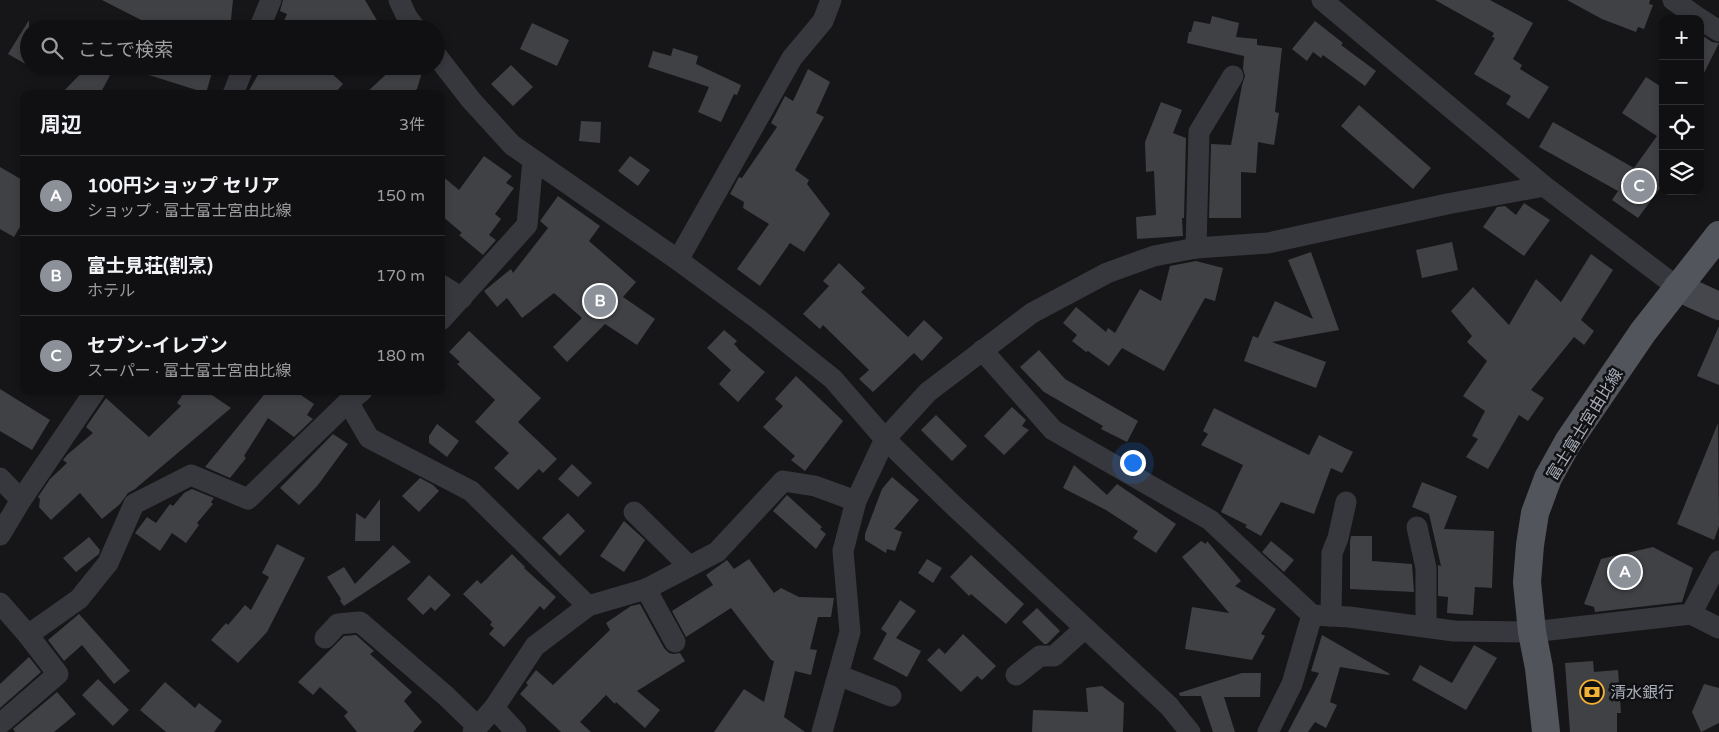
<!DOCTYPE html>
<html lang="ja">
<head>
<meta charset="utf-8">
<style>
	:root { --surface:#101012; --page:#19191b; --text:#f1f3f6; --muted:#9c9d9f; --line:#303032; --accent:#8c9099 }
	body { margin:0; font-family:"Varela Round","Noto Sans JP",sans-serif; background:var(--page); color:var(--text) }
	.controls { position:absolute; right:15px; top:15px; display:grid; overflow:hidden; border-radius:10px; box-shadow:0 2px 8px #0003 }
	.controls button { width:45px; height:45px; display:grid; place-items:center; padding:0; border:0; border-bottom:1px solid var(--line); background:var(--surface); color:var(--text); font:25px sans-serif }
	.you { position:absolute; left:1132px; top:462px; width:18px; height:18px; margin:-12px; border:4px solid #fff; border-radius:50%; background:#1a73e8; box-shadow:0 0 0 8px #1a73e833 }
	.badge { display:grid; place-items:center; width:32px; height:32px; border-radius:50%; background:var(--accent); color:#fff; font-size:16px; font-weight:700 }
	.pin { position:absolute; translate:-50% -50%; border:2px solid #fff; box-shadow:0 1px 5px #0006 }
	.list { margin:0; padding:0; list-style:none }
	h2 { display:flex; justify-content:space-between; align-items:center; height:65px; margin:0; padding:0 20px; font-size:21px }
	h2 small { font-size:16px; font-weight:400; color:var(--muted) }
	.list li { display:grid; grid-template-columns:32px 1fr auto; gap:15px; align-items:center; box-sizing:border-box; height:80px; padding:0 20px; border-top:1px solid var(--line) }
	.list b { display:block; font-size:19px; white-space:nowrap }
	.list p { margin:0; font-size:16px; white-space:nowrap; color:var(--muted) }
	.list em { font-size:16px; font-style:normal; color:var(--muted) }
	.icon { flex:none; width:28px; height:28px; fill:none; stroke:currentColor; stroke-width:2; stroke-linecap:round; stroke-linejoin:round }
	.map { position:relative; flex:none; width:1719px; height:732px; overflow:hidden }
	.search { position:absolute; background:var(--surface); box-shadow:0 2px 8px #0003; left:20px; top:20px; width:425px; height:55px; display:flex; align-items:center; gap:12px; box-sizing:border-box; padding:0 18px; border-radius:28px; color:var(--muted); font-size:19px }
	.panel { position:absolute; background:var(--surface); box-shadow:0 2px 8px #0003; left:20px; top:90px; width:425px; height:305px; border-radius:10px }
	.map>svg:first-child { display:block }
</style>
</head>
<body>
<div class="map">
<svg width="1719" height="732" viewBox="0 0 1719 732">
	<rect width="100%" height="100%" fill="#161618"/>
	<g fill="#404145">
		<path d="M102,0h131l-3,29h-88l3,-7z"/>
		<path d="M283,0h82l17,29h-80l-18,-8 3,-7 -7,-3z"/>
		<path d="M1435,0h55l43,23 -20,36 9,6 -2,4 29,18 -20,32 -23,-15 5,-8 -37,-22 21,-36 -3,-1 2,-4z"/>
		<path d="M1567,0h83l-1,4 4,1 -9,24 -6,-2 -2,5 -34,-13z"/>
		<path d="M1212,16l27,7 -3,14 21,2v6l25,3 -7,64 4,1 -5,32 -16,-3 -2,31 -15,-1v46h-32l2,-74 20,1 11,-60 3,-9 -2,-7 1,-13 -57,-13 2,-11h2l3,-11 16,3z"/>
		<path d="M29,20v46l-21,-12z"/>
		<path d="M1315,21l28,22 -2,2 35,26 -11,15 -42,-31 -2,3 -8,-6 -6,9 -15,-12z"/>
		<path d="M532,23l37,17 -12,26 -37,-17z"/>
		<path d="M1700,34l12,8 7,1 -19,38z"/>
		<path d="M673,48l25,8 -2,8 45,21 -4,10 -3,-1 -13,28 -23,-10 11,-25 -61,-20 5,-16 18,5z"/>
		<path d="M511,65l22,22 -20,19 -22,-22z"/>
		<path d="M88,66h27l-15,28h-39z"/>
		<path d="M133,66h81l-8,27 -73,-23z"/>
		<path d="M263,66h61l19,18 -9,10h-87z"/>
		<path d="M395,66h29l-7,23 -6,5h-46z"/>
		<path d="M808,69l22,13 -14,31 8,4 -29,53 14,10 -2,4 23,30 -26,38 -14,-9 -30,43 -23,-17 32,-45 -26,-16 1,-6 -14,-8 9,-17 3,1 35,-51 -6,-4 14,-27 8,5z"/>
		<path d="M1646,77l17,11v96l-25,34 -26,-18 6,-9 -79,-44 14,-25 81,46 23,-32 -35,-23z"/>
		<path d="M1161,102l21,8 -9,23 13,5 -2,80h-2l1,18 -46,3 -1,-22 20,-2 -2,-44 -8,1 -1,-30z"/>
		<path d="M1359,105l72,63 -18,21 -72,-63z"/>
		<path d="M581,121l20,1 -1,21 -21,-2z"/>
		<path d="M484,156l28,20 -6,7 8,5 -19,26 6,5 -12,16 7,5 -13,15 -24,-20 3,-2 -21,-18v-40l18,15z"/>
		<path d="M630,156l20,14 -12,16 -20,-15z"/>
		<path d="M0,167l24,14v39l-10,17 -14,-8z"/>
		<path d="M558,196l42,30 -11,15 47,41 -13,15 32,22 -18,26 -32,-21 -38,38 -14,-15 29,-29 -28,-25 -32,25 -15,-20 -10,9 -13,-16 27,-22 2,4 35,-45 -8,-7z"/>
		<path d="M1524,203l26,17 -26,36 -41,-29 14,-20 8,-1 11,9z"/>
		<path d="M1452,242l6,28 -36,8 -6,-28z"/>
		<path d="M1311,252l28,78 -67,12 54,20 -10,26 -72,-27 9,-25 5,2 17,-37 38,18 -25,-59z"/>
		<path d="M1591,254l22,16 -32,50 13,11 -10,14 -10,-8 -43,53 13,8 -16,23 -9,-6 -31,54 -22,-12 12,-18 -6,-3 13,-25 -22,-15 24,-35 -20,-19 5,-6 -21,-25 22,-24 36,38 27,-46 25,23z"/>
		<path d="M1196,261l27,7 -8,33 -10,-3 -41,73 -42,-23 -13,18 -21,-15 -2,1 -14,-11 5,-6 -14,-12 13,-16 30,25 2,-4 7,5 25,-44 21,12 9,-35z"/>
		<path d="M839,263l26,25 -4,4 47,45 16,-17 19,18 -21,23 -8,-8 -41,39 -14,-13 10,-9 -46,-45 -3,4 -17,-15 26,-28 -6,-5z"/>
		<path d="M1719,326v59l-22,-9z"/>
		<path d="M724,330l13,11 -3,3 4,4v1l27,23 -27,30 -19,-18 12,-14 -24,-22z"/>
		<path d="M469,331l72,67 -23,24 39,37 -14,14 -4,-4 -21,21 -24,-22 15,-15 -34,-31 20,-22 -38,-36 3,-2 -11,-10z"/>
		<path d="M1039,350l26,29 73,42 -11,21 -26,-13 2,-3 -59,-34 -24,-25z"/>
		<path d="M796,376l47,45 -38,50 -14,-11 4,-4 -32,-29 20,-21 -8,-7z"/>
		<path d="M0,389l50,31 -18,30 -32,-19z"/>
		<path d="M185,391h21l25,17 -96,81 -7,4 -8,11 -18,15 -22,-26 -29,27 -12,-13 1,-8 -2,-2 12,-18 17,-16 -4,-3 5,-6 25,-21 -7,-6 20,-29 43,39 32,-31 -4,-3z"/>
		<path d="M267,391h28l19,13 -7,11 6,4 -19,18 -26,-19 -24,38 2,2 -16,20 -25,-11z"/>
		<path d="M1012,407l14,13 -4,6 7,4 -25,25 -20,-19z"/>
		<path d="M1214,408l95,47 10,-20 34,17 -11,21 -11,-5 -17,46 -33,-12 -20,34 -16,-9 2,-2 -26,-13 22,-47 -42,-20 7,-11 -5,-3z"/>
		<path d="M936,415l31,31 -15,15 -31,-31z"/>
		<path d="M1718,423l1,103 -5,14 -37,-16z"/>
		<path d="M437,424l22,17 -12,16 -18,-14v-7z"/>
		<path d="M333,434l15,10 -30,41 -19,20 -19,-17z"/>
		<path d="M572,464l20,19 -14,14 -20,-18z"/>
		<path d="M1074,465l33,30 10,-11 59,40 -20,29 -23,-15 5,-7 -32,-21 -43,-22z"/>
		<path d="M892,477l27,23 -25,29 8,3 -7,19 -8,-2 -1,4 -21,-13v-6l17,-45z"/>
		<path d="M420,478l13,7 6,6 -20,21 -17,-16z"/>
		<path d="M1422,482l35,14 -13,33 50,2 -2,57 -17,-1 -2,28 -26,-2 1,-16 -10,-1v-31l3,1 -12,-52 -17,-7z"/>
		<path d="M192,489l22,9 -3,4 2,2 -16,19 2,2 -13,18 -14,-10 -12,18 -25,-18 12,-16 9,6 14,-19 3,2 11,-13z"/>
		<path d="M787,495l35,32 -2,2 6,5 -10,15 -43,-38z"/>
		<path d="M380,499v42h-25l1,-28 9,6z"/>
		<path d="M568,513l17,18 -25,25 -18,-18z"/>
		<path d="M624,521l21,19 -21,32 -24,-16z"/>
		<path d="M1351,536h21v25l40,3 2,28 -64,-3v-47z"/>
		<path d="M89,537l11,13 -1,4 -23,18 -13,-14z"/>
		<path d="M1201,541l5,3 1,-3 34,40 -6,5 41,23 -15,25 4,2 -13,24 -67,-11 7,-42 37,6 -47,-56z"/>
		<path d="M1271,541l23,19 -10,12 -22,-20z"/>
		<path d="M277,544l28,14 -38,74 -29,31 -27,-23 15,-17 2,2 17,-20 6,5 18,-33 -7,-4z"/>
		<path d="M393,545l18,17 -67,44 -4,-5 1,-2 -14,-22 17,-10 11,17z"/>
		<path d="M1653,547l40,21 -11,34 -87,10 -1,-5 -10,-3 17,-45z"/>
		<path d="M512,554l13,13 -1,1 32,29 -12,13 -4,-4 -36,41 -15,-13 5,-6 -4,-3 2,-3 -29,-28 14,-14 4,4z"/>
		<path d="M971,555l53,49 -18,20 -35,-30 -2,2 -19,-19z"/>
		<path d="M749,559l25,34 7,-5 18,9 35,1 -3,19h-13l-8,32 7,1 -6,25 -16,-4 -11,46 21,15h-91l30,-43 20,13 10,-41 -3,-1 -40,-52 -45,29 -14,-26 41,-26 -7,-10 21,-15 7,9z"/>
		<path d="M927,559l15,9 -9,15 -15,-10z"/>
		<path d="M429,575l22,20 -16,16 -4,-4 -8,8 -16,-16z"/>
		<path d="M900,600l16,11 -20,27 25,13 -14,26 -34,-18 14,-26 1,1 -7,-5z"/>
		<path d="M640,604l24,44 5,5 5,1 6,-1 5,8 -48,30 23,19 -15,18 -29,-26 -1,2 -9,-9 -26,27 11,10h-30l-41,-38 8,-9 -2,-2 10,-13 17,15 57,-55 -4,-7 25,-17z"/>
		<path d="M1037,608l23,23 -13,13h-3l-22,-22z"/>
		<path d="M79,614l51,57 -16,13 -32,-39 -18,16 -16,-21z"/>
		<path d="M963,634l33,32 -14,14 -5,-4 -16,16 -34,-32 12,-12 6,6z"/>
		<path d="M356,635l18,16 -4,3 42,38 -8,9 18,21 -9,10h-56l-13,-16 4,-4 -28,-25 -7,8 -15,-13 46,-46z"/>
		<path d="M1322,635l68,39 -1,1 -49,-8 -10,35 7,3 -11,23 -11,-6 -7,10h-20l31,-59 -8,-2z"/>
		<path d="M1474,645l23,13 -31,52 -54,-30 8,-15 32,18z"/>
		<path d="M29,657l12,15 -41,36v-24z"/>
		<path d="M1593,661l1,11 24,-2 3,43h-4v19h-47l-5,-69z"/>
		<path d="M1242,673h19l-1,24h-36l11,35h-22l-12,-36h-21l-1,-3z"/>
		<path d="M98,679l31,31 -16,16 -31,-31z"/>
		<path d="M165,682l30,26 4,-5 23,18 -8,11h-48l-26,-22z"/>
		<path d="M1704,684l15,4v35l-18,9 -9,-20z"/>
		<path d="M1102,686l22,17 -1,29h-91l1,-22 55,2 -2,-24z"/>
		<path d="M57,692l19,22 -22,18h-39l-2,-3z"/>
	</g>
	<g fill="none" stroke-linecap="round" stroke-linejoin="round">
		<g stroke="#37383d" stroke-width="21">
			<path d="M399,0l8,17 9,12"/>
			<path d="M1322,0l222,186 133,101"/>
			<path d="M1673,0l27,19"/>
			<path d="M1700,19l19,12"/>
			<path d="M259,29l12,-29"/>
			<path d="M436,55l35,45 41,45 166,115 80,59 75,60 52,60 67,65 217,202 21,26"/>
			<path d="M233,94l11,-28"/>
			<path d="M1196,248l3,-116 34,-56"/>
			<path d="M678,260l114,-202 31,-37 8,-21"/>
			<path d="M441,285l21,13"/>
			<path d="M441,320l86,-95 6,-65"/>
			<path d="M982,350l71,80 157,90 102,95 37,2 105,14 78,1 159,-18 28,14"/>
			<path d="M348,402l21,36 102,53 117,115"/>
			<path d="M0,478l21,22"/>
			<path d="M634,512l55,54"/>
			<path d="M1417,527l9,41v59"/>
			<path d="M0,535l21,-35 74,-109"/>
			<path d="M646,589l29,53"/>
			<path d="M0,603l28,32 51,-36 29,-36 26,-59 57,-29 57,24 100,-97 14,-11"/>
			<path d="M1691,614l28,-53"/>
			<path d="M1331,616l1,-63 6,-15 8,-36"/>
			<path d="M325,638l13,-14 22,-2 86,74 31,30"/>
			<path d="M838,675l53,21"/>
			<path d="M1016,675l24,-19h14l31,-28"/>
			<path d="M494,708l22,24"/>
			<path d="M0,724l58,-50 -30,-39"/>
			<path d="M473,732l21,-24 41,-62 53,-40 58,-17 71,-37 66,-71 32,5 41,15"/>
			<path d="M822,732l28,-100 -7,-81 13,-50 29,-62 43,-47 104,-79 75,-40 47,-17 42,-8 72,-5 179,-39 97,-18"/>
			<path d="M1268,732l24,-48 20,-69"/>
		</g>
		<path stroke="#45474d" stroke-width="28" d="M1677,287l42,19"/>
		<path stroke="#53555c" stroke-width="28" d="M1546,732l-7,-64 -7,-36 -5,-50 3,-37 5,-32 13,-35 20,-36 75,-110 76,-97"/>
	</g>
	<defs>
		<g id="bank-ring" transform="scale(1.25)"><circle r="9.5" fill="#111113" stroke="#f2b134" stroke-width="1.5"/><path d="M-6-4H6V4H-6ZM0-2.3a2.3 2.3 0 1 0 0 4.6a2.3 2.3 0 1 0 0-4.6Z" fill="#f2b134"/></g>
	</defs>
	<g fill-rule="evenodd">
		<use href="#bank-ring" x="1592" y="692"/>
	</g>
	<g text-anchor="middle" stroke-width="5" stroke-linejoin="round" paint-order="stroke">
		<g font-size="16" fill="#a8adb8" stroke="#111113">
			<text transform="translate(1584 424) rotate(-58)" y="6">富士富士宮由比線</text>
		</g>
		<g font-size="16" fill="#a8adb8" stroke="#111113" text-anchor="start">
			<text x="1610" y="698">清水銀行</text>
		</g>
	</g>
</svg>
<div class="controls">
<button>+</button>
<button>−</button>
<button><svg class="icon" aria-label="locate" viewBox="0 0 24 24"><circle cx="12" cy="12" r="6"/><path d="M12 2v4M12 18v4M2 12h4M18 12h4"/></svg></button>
<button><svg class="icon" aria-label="layers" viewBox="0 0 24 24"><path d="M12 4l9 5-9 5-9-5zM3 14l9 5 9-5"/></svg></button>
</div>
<div class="you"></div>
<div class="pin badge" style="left:1625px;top:572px">A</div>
<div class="pin badge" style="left:600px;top:301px">B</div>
<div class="pin badge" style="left:1639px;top:186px">C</div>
<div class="search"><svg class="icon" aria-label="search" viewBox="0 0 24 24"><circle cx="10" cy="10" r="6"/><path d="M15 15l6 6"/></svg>ここで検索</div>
<section class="panel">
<h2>周辺<small>3件</small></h2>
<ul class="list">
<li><span class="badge">A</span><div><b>100円ショップ セリア</b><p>ショップ · 富士富士宮由比線</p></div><em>150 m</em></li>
<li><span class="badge">B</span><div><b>富士見荘(割烹)</b><p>ホテル</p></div><em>170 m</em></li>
<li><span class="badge">C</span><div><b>セブン-イレブン</b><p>スーパー · 富士富士宮由比線</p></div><em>180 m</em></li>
</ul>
</section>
</div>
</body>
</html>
